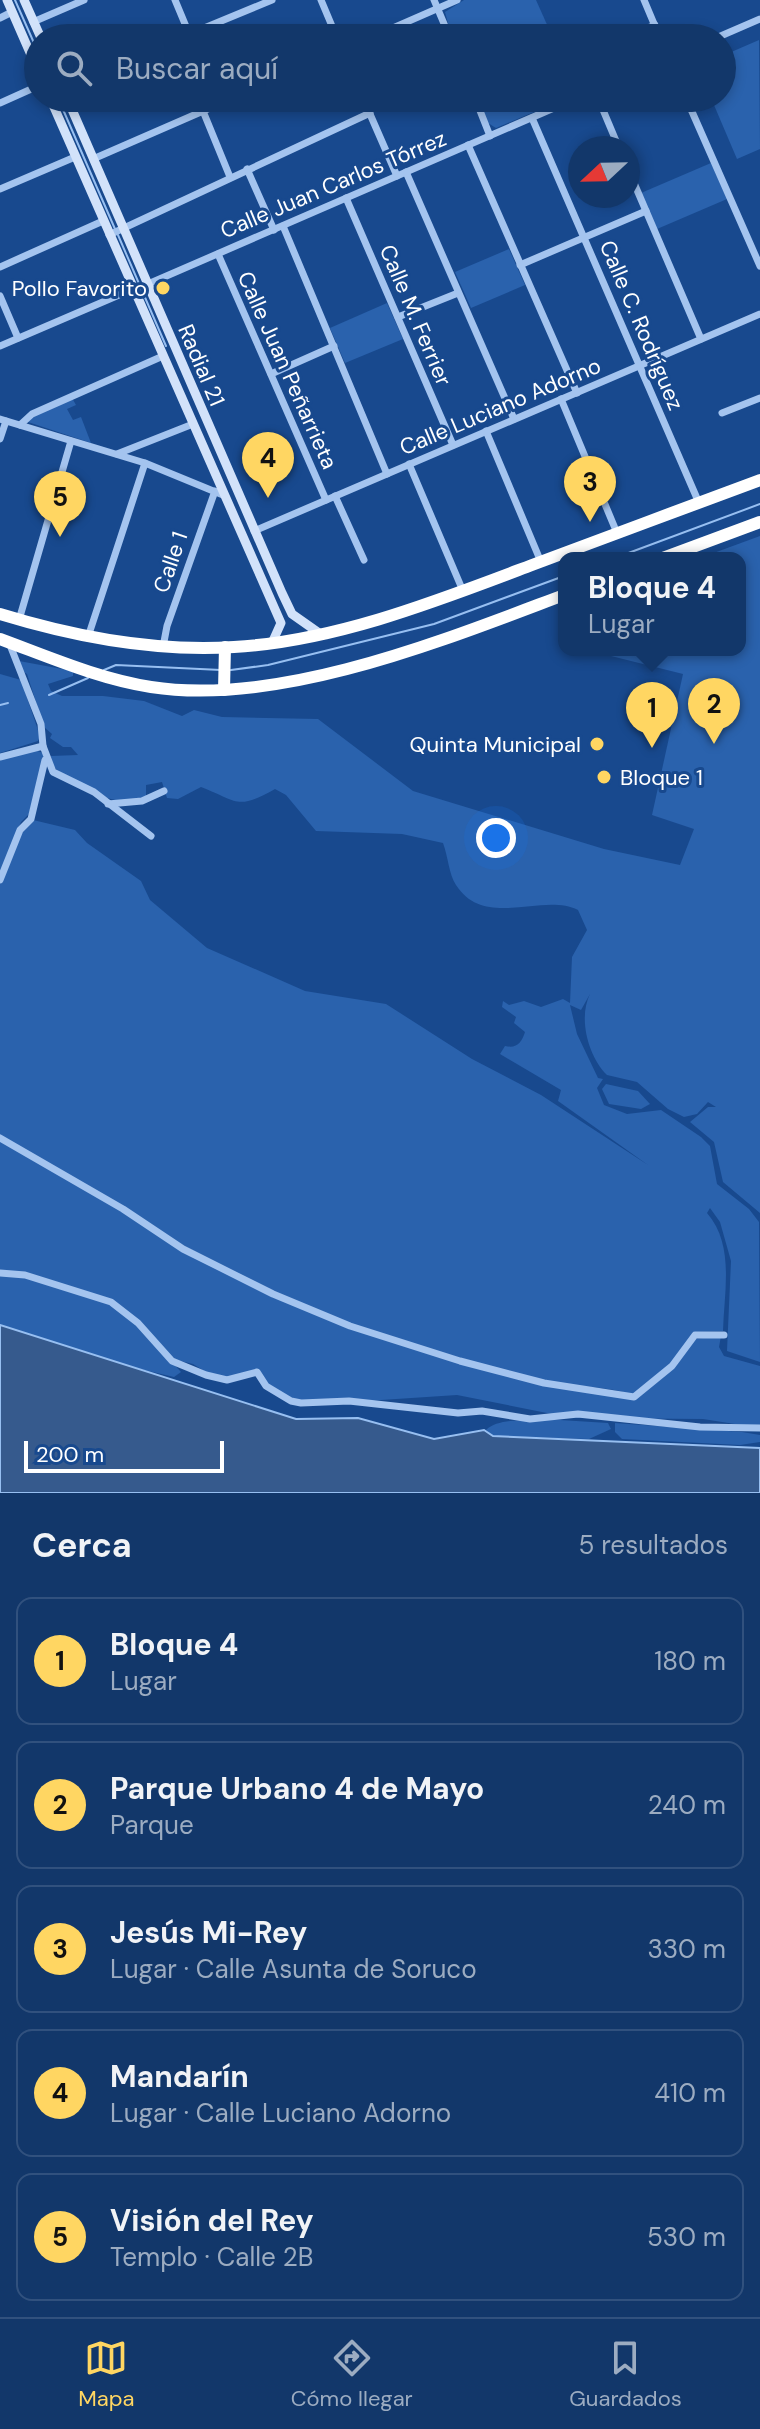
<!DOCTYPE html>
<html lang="es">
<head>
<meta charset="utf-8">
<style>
	:root { --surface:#12376a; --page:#1f4272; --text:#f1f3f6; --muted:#9cacc1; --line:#31517e; --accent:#ffd662 }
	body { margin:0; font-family:"DM Sans",sans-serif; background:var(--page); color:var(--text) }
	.compass { position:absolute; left:568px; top:136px; width:72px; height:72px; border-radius:50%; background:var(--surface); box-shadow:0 4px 12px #0003; rotate:248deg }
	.scale { position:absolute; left:24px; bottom:20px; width:200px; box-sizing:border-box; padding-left:8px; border:4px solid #fff; border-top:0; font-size:22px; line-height:28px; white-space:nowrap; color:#fff; -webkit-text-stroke:6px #18498e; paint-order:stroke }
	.you { position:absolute; left:496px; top:838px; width:28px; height:28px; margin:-20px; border:6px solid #fff; border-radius:50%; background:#1a73e8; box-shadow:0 0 0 12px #1a73e833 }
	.badge { display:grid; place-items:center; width:52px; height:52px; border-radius:50%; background:var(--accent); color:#111; font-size:26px; font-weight:700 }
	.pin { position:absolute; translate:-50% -66px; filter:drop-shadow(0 2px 4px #0008) }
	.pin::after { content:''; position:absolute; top:42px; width:28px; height:24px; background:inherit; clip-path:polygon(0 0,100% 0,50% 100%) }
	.popup { position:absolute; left:558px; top:552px; width:188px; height:104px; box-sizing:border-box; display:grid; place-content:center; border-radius:16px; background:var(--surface); filter:drop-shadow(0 2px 6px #0005); font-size:26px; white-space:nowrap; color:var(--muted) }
	.popup b { font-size:30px; color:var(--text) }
	.popup::after { content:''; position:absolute; left:50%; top:100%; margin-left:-16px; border:16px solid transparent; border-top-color:var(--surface) }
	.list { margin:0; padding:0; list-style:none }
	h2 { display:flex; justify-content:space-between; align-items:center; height:104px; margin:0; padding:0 32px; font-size:34px }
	h2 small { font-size:26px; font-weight:400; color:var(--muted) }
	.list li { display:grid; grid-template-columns:52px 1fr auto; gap:24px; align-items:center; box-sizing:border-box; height:128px; margin:0 16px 16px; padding:0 16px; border:2px solid var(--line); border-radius:16px }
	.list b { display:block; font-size:30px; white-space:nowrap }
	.list p { margin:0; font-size:26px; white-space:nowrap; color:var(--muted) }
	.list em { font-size:26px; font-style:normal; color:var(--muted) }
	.icon { flex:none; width:44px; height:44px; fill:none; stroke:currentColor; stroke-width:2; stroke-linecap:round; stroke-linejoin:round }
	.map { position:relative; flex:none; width:760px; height:1493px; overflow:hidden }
	.search { position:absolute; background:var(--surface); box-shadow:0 4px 12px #0003; left:24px; right:24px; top:24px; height:88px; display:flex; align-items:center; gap:20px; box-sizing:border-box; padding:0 28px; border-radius:44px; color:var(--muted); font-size:30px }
	.sheet { height:824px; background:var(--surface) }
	nav { display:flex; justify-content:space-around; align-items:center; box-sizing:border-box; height:112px; border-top:2px solid var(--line); background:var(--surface); font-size:22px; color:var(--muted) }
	nav a { display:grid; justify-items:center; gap:4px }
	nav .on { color:var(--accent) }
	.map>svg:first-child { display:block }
</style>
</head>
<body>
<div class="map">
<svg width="760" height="1493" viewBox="0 0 760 1493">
	<rect width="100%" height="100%" fill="#18498e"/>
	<g fill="#2a62ad">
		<path d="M464,0h72l17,38h-101l-7,-26z"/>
		<path d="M759,40l1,109 -23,10 -26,-61h11v-42z"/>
		<path d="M478,98h89l-71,30 -8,-5z"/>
		<path d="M711,163l16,36 -70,30 -16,-36z"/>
		<path d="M509,249l16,36 -54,23 -16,-36z"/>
		<path d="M387,303l16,36 -58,24 -15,-35z"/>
		<path d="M72,398l4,7 -9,4 6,11 8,-3 10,26 -63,-21v-5z"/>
		<path d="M760,536v677l-37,-31 -9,-40 -24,-20 18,-15h8l-8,-5 -11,12 -13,3 -16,-8 -31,-27 -30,-7c-19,-19 -29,-57 -17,-81l-9,16 -11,-5 7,29 21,44 5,1 -6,9 7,17 23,9 34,-4 40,27 9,9 7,38 32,25 10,13 1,140 -33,-11 4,-90 -11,-39 -10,-14 -3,5c28,32 17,79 16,118l-29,1 -21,30 -40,33c-28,-10 -60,-7 -89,-15 -59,-15 -117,-30 -175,-50 -132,-44 -250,-123 -369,-194v-252l21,-53 12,-11 42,10 12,13 54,38 9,19 57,48 98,43 81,13 86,55 69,36 107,70 -90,-64 3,-11 -61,-36 5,-8c12,3 17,-4 20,-14l-11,-9 2,-6 -14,-10 1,-6 6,4 15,-4 17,6 22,-8 7,4 2,-46 15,-27 -9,-20c-36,-18 -93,20 -122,-25 -7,-10 -8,-29 -13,-42l-41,-9 -86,-3 -30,-36 -11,-6c-39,22 -37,12 -74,-2l-23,12 -11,-1 -5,-16 -16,3v11c-30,16 -70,-11 -94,-30l-1,-10 27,-1 -7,-8h-8l-13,-9 2,-4 -8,-7 -17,-53 -5,-3 -3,-10 54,10v5l-25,8 3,7 11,5h41l41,5 38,15 12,-6 28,7 96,2 95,72 191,58 76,16 14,-36 -42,-14 31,-141 -80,-20 -1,-4h138v-92h-40z"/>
		<path d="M0,674l21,6 19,56 -2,5 -38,12z"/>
		<path d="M35,750l8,3v5l-14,56 -8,8 -21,53v-115z"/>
		<path d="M606,1084l32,7 12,13 -9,5 -32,-5 -7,-15z"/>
		<path d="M0,1140l123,71 36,25 114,60 181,65 182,38 25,-20 33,-40 27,-3 -2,11 5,9 36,10v62l-57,-9 -131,-1 -115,-23 -91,6 -75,-1 -23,-15 -8,-14 -32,7 -22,-6 -13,-8 -21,-5 -61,-59 -111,-28z"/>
		<path d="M0,1274l24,3 86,26 34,28 37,41 -7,5 -47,-11 -127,-41z"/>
		<path d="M544,1419l64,4 3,6 -22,10 -96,-3 -7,-6c12,-12 41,-9 58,-11z"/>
		<path d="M615,1423l127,9 18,3v7l-20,3 -118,-6 -7,-7z"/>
	</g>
	<path fill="#365a8d" stroke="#97bff1" stroke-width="2" d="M0,1325l296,94 62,-1 76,21 50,-9 9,6 267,12v45h-760z"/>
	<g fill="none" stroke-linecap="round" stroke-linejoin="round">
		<g stroke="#97bff1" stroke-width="2">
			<path d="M15,0l23,52"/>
			<path d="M58,98l57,131"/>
			<path d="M118,235l48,111"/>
			<path d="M615,558l145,-54"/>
			<path d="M104,670l12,-5 105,5"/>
			<path d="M231,670l37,-5 166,-41 130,-48"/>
			<path d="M49,695l39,-17"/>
			<path d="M0,705l8,-2"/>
		</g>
		<g stroke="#a4c4ef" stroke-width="7">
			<path d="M175,0l15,36"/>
			<path d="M321,0l16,38"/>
			<path d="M434,0l16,38"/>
			<path d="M644,0l16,38"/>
			<path d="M0,18l12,-6"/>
			<path d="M33,22l51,-22"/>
			<path d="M180,38l92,-38"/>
			<path d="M370,38l87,-38"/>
			<path d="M624,38l31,-13"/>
			<path d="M716,38l44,-19"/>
			<path d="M363,98l34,78"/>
			<path d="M475,98l15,38"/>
			<path d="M598,98l21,50"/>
			<path d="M686,98l74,168"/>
			<path d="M0,103l38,-17"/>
			<path d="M203,111l27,66"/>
			<path d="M532,118l167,385"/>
			<path d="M468,145l109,248"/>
			<path d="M93,159l140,-61"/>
			<path d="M247,169l27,61"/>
			<path d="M628,169l73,170"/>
			<path d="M406,172l108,247"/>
			<path d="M0,189l75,-32"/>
			<path d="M346,198l107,247"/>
			<path d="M283,226l104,248"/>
			<path d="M109,235l261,-122"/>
			<path d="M218,254l108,246"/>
			<path d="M520,265l126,-54"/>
			<path d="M0,267l103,-46"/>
			<path d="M148,284l429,-186"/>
			<path d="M0,296l18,42"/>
			<path d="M398,317l60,-24"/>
			<path d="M0,346l133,-57"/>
			<path d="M271,374l63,-28"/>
			<path d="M561,399l56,134"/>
			<path d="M722,413l38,-15"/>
			<path d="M0,419l145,44 78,32"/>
			<path d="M20,425l12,-11 131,-58"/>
			<path d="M486,431l55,131"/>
			<path d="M0,439l6,-18"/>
			<path d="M117,454l76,-30"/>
			<path d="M409,464l54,127"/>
			<path d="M335,496l29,64"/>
			<path d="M254,531l506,-217"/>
			<path d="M19,620l52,-179"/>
			<path d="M88,637l57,-174"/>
			<path d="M10,645l31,79 2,22"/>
			<path d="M163,647l4,-21 48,-135"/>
			<path d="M0,757l43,-11 10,26 41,20 57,44"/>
			<path d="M108,804l34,-3 22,-10"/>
			<path d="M0,880l20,-50 11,-11 14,-59"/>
			<path d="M0,1138l123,71 60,40 90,45 77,32 110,35 84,22 90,14 38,-31 23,-31h29"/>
			<path d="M0,1273l25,2 86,27 27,21 34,38 34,14 21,5 30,-8 9,14 25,15 10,2 48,-2 109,12 24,-2 48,8 48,-5 122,13 60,1"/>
		</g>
		<g stroke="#d2e2fa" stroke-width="9">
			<path d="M7,0l31,71"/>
			<path d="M24,0l17,38"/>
			<path d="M50,98l231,525 -9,20"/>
			<path d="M67,98l215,495 10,21 27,19"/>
		</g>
		<g stroke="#fff" stroke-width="12">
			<path d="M663,558l97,-36"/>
			<path d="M0,614c75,23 155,38 234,33 102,-6 203,-46 298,-82 76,-28 152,-57 228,-85"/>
			<path d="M0,639c49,18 99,40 151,48 129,20 293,-47 413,-92"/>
			<path d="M224,690l1,-43"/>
		</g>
	</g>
	<g fill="#ffd662" stroke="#18498e" stroke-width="3">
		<circle cx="163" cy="288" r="8"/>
		<circle cx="597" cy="744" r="8"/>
		<circle cx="604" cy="777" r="8"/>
	</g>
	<g text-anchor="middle" stroke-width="6" stroke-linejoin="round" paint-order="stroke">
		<g font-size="22" fill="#fff" stroke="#18498e">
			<text transform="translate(333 184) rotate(-23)" y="8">Calle Juan Carlos Tórrez</text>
			<text transform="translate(416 315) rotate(67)" y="8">Calle M. Ferrier</text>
			<text transform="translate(642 325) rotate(67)" y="8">Calle C. Rodríguez</text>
			<text transform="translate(202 365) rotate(67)" y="8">Radial 21</text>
			<text transform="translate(288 370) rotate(66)" y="8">Calle Juan Peñarrieta</text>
			<text transform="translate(500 406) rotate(-23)" y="8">Calle Luciano Adorno</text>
			<text transform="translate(170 562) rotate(-71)" y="8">Calle 1</text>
		</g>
		<g font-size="22" fill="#fff" stroke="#18498e" text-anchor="end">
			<text x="147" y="296">Pollo Favorito</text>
			<text x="581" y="752">Quinta Municipal</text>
			<text x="620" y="785" text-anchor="start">Bloque 1</text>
		</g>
	</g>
</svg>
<svg class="compass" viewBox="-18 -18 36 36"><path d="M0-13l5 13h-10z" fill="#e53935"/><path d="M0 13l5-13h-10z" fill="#9cacc1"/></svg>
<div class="scale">200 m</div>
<div class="you"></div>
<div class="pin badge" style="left:652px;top:748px">1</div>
<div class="popup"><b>Bloque 4</b>Lugar</div>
<div class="pin badge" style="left:714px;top:744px">2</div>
<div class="pin badge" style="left:590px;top:522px">3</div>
<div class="pin badge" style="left:268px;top:498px">4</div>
<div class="pin badge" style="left:60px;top:537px">5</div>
<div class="search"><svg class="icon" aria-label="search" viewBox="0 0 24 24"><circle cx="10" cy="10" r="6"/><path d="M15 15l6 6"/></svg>Buscar aquí</div>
</div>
<section class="sheet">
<h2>Cerca<small>5 resultados</small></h2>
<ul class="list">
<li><span class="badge">1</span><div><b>Bloque 4</b><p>Lugar</p></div><em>180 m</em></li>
<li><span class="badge">2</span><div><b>Parque Urbano 4 de Mayo</b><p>Parque</p></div><em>240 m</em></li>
<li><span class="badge">3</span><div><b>Jesús Mi-Rey</b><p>Lugar · Calle Asunta de Soruco</p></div><em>330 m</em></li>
<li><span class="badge">4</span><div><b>Mandarín</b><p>Lugar · Calle Luciano Adorno</p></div><em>410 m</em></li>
<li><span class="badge">5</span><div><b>Visión del Rey</b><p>Templo · Calle 2B</p></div><em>530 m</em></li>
</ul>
</section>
<nav>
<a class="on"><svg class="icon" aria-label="map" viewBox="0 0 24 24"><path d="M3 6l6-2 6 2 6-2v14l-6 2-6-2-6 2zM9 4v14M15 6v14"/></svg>Mapa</a>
<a><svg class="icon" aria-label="directions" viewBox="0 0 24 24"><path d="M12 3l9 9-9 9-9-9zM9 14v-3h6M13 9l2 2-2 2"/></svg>Cómo llegar</a>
<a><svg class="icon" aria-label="saved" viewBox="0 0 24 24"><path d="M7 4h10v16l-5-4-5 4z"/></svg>Guardados</a>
</nav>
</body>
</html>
